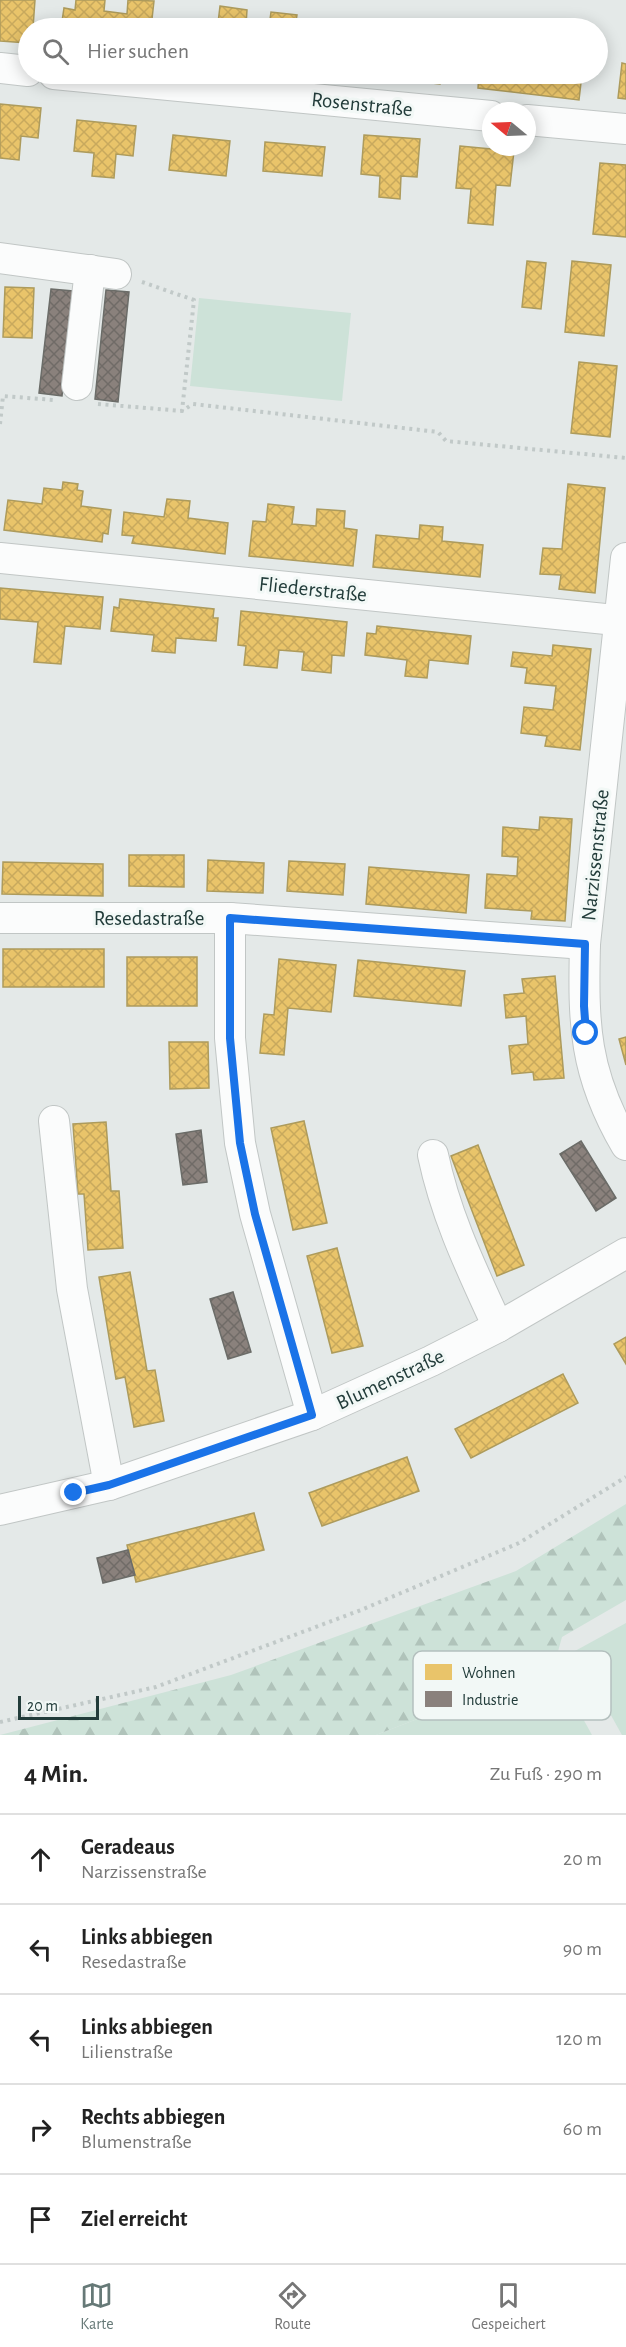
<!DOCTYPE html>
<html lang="de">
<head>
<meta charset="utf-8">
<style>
	:root { --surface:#fff; --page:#f6f6f6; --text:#222; --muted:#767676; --line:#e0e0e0; --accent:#667977 }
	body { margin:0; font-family:"Alegreya Sans",sans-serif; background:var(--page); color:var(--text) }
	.compass { position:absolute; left:482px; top:102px; width:54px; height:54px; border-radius:50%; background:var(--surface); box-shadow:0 3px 15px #0003; rotate:289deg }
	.scale { position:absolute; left:18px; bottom:15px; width:81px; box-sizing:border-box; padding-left:6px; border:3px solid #223c3a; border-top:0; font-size:16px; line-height:21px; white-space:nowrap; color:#223c3a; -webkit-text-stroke:4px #f2f8f6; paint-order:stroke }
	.stop { position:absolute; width:18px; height:18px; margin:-14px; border:4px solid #1a73e8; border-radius:50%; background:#fff }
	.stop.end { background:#1a73e8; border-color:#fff; box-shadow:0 2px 6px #0008 }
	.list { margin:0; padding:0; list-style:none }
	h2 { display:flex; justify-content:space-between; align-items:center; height:78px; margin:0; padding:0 24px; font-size:26px }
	h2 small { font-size:20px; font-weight:400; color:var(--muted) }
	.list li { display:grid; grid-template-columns:39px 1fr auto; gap:18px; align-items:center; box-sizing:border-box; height:90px; padding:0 24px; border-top:2px solid var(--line) }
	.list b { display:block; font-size:22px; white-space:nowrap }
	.list p { margin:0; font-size:20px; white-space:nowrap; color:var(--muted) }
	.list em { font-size:20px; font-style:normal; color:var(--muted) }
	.icon { flex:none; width:33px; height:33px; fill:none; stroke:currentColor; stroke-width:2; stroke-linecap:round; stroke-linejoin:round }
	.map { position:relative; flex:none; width:626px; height:1735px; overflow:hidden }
	.search { position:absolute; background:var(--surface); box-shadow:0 3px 15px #0003; left:18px; right:18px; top:18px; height:66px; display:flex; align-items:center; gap:15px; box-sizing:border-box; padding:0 21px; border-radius:33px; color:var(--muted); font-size:22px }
	.sheet { height:528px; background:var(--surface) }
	nav { display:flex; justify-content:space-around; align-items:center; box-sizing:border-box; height:84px; border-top:2px solid var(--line); background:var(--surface); font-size:16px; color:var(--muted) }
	nav a { display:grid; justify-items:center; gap:3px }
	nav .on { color:var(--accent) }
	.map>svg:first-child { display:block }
</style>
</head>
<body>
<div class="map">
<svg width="626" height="1735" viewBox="0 0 626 1735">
	<defs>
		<pattern id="forest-firs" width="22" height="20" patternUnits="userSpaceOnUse" patternTransform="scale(1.5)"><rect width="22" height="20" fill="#cde2d8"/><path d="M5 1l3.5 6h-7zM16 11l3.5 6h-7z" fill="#b0c3ba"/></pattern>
		<pattern id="homes-cross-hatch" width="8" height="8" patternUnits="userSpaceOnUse" patternTransform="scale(1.5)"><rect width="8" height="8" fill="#e9c46a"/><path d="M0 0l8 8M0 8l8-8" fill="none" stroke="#c8a95d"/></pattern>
		<pattern id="industry-cross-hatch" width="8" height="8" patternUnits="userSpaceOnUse" patternTransform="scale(1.5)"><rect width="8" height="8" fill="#8a817c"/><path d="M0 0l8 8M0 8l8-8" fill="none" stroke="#706b67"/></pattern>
	</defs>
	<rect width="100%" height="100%" fill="#e4e9e8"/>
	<g fill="#cde2d8">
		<path d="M199,298l152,15 -9,88 -152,-15z"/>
		<path d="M626,1623v112h-4l-47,-84z"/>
		<path d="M554,1666l38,69h-216z"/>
	</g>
	<path fill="url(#forest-firs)" d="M626,1504v96l-64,37 -8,29 -178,69h-376l231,-60 285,-104z"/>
	<g fill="url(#homes-cross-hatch)" stroke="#ad9b5c" stroke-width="1.5">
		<path d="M0,0h35l-2,28h-5v15l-28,-2z"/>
		<path d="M76,0h29l-1,11 23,3 1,-14 26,1 -2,18 13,1 -1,8h-103l3,-20 11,2z"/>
		<path d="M220,6l27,4 -1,15 23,2 2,-15 26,3 -2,13h-90l1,-6 12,1z"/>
		<path d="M356,19l28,3 -1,6h-28z"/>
		<path d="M622,63l4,1v35l-8,-1z"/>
		<path d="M346,74h95l-1,10z"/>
		<path d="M479,74h103l-3,26 -101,-12z"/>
		<path d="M0,104l41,4 -3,30 -17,-2 -2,24 -19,-2z"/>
		<path d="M77,120l59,6 -3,30 -17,-2 -2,24 -22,-2 2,-23 -20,-2z"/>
		<path d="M173,135l57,6 -4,35 -57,-6z"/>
		<path d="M364,135l56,4 -3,38 -16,-1 -1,23 -21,-2 1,-21 -19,-2z"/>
		<path d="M265,142l60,5 -3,29 -59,-5z"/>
		<path d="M460,146l54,5 -4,35 -14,-1 -3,40 -25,-2 3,-34 -15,-1z"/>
		<path d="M600,163l26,2v72l-33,-3z"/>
		<path d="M527,261l19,2 -5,46 -19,-2z"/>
		<path d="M572,261l39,4 -7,71 -39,-4z"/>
		<path d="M5,287l29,1 -2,50 -29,-1z"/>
		<path d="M579,362l38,4 -7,71 -39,-4z"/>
		<path d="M63,482l15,2 -1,6 6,1 -2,15 30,4 -3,24 -5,-1 -1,9 -98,-12 4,-30 34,4 2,-16 18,2z"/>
		<path d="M568,484l37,4 -10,105 -36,-4 2,-14 -21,-1 3,-26 19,1z"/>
		<path d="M167,499l23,2 -2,17 40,5 -3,31 -93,-11 2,-7 -12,-1 2,-23 40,5z"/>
		<path d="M268,504l26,3 -2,17 24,2 1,-17 28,2 -1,17 13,2 -4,36 -104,-10 4,-35 13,1z"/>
		<path d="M420,525l23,2 -1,14 41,4 -3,32 -107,-10 3,-32 43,4z"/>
		<path d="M0,588l103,9 -3,32 -35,-3 -4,38 -27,-2 4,-40 -38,-3z"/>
		<path d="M120,599l94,10 -1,9h5l-2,23 -40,-3 -1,15 -23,-2 2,-16 -43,-4 3,-24 5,1z"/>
		<path d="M241,611l106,11 -3,34 -12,-1 -1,18 -29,-3 2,-18 -25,-2 -2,18 -33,-3 2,-19 -8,-1z"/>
		<path d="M377,626l94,10 -3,28 -39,-4 -2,18 -22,-2 2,-16 -42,-5 2,-22 9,1z"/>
		<path d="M553,645l38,4 -11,101 -35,-4 2,-10 -26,-3 3,-26 29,3 3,-24 -31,-3 2,-15 -16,-2 2,-14 39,4z"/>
		<path d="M540,817l32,2 -7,102 -34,-2 1,-8 -47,-3 2,-34 30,2 1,-19 -16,-1 1,-29 36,3z"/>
		<path d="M129,855h55v32l-55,-1z"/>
		<path d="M208,860l56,3 -1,30 -56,-2z"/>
		<path d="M289,861l56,3 -2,31 -56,-4z"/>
		<path d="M3,862l100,2v32l-101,-2z"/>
		<path d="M369,867l100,8 -3,38 -100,-9z"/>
		<rect x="3" y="949" width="101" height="38"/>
		<rect x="127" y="957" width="70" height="49"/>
		<path d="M279,959l57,6 -5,47 -43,-4 -4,47 -24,-2 4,-39 10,1z"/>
		<path d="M358,960l107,11 -4,35 -107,-10z"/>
		<path d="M555,976l9,102 -30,2 -1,-8 -21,2 -3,-28 19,-2 -2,-28 -20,2 -2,-23 20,-2 -2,-14z"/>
		<path d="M626,1037v28l-7,-26z"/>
		<path d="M169,1042h39l1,46 -39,1z"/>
		<path d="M304,1121l23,102 -34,7 -22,-102z"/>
		<path d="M106,1122l5,69h8l4,57 -35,2 -4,-56h-6l-5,-70z"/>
		<path d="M478,1145l46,120 -27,11 -46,-120z"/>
		<path d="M337,1248l26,98 -31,7 -25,-97z"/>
		<path d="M130,1272l17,99 8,-1 9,51 -30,6 -9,-50 -9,2 -17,-102z"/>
		<path d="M626,1337v27l-12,-20z"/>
		<path d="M563,1374l15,29 -107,55 -16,-29z"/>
		<path d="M407,1457l12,34 -97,35 -13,-33z"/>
		<path d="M254,1513l10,37 -128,32 -9,-37z"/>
	</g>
	<g fill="url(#industry-cross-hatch)" stroke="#6b6c68" stroke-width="1.5">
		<path d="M51,289l22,2 -11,105 -23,-3z"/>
		<path d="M106,290l23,2 -11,110 -23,-3z"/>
		<path d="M201,1130l6,52 -24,3 -7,-51z"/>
		<path d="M581,1141l35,57 -20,13 -36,-57z"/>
		<path d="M233,1292l18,60 -23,7 -18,-60z"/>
		<path d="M128,1550l7,25 -32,8 -6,-25z"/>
	</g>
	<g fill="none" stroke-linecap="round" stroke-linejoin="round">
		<g stroke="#c1c6c5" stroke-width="32">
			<g id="minor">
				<path d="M0,68l28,3"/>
				<path d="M54,74l437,42"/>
				<path d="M527,120l99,9"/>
				<path d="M0,258l116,16"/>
				<path d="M77,385l13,-115"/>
				<path d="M0,558l626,63"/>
				<path d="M626,558l-41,386c-2,80 -1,129 41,201"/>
				<path d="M0,918h230l355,26"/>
				<path d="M230,918v120l10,105 15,71 57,201"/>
				<path d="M54,1121l18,168 37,196"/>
				<path d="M433,1155c13,62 39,115 65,172"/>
				<path d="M0,1510l109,-25 203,-70 119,-54 67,-34 128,-74"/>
			</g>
		</g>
		<g stroke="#c1c9c8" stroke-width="4" stroke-dasharray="3 4.5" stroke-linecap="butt">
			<path d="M142,282l52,18 -12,111"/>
			<path d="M98,404l84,7 11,-7 245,28 8,9 180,17"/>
			<path d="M0,424l3,-28 51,4"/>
			<path d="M0,1722l156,-35 205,-77 158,-67 107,-66"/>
		</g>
		<use href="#minor" stroke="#fbfcfc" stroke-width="30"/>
	</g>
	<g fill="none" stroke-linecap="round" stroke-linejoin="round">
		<path stroke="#1a73e8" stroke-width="8" d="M74,1493l35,-8 203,-70 -57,-201 -15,-71 -10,-105v-120l355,26 -1,62 2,27"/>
	</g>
	<g text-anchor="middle" stroke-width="6" stroke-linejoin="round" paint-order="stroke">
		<g font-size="21" fill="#223c3a" stroke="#f2f8f6">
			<text transform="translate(362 104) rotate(6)" y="7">Rosenstraße</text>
			<text transform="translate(313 589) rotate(6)" y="7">Fliederstraße</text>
			<text transform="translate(595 855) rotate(-84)" y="7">Narzissenstraße</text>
			<text x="149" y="925">Resedastraße</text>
			<text transform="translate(390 1379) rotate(-25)" y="7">Blumenstraße</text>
		</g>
	</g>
	<rect x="413" y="1651" width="198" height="69" rx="9" fill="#f2f8f6" stroke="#b4c0be" stroke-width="1.5"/>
	<rect x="425" y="1664" width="27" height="16" fill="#e9c46a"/>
	<rect x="425" y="1691" width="27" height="16" fill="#8a817c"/>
	<g font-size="16" fill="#223c3a">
		<text x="462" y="1678">Wohnen</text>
		<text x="462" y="1705">Industrie</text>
	</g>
</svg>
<svg class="compass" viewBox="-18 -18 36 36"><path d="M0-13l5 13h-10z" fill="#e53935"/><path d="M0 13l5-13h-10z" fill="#767676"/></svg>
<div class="scale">20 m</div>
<div class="stop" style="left:586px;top:1033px"></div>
<div class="stop end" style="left:74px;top:1493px"></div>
<div class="search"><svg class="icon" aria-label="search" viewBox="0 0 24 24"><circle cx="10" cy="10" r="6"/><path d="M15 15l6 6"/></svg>Hier suchen</div>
</div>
<section class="sheet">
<h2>4 Min.<small>Zu Fuß · 290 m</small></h2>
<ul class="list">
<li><svg class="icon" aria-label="ahead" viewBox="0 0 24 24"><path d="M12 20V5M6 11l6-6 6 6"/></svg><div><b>Geradeaus</b><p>Narzissenstraße</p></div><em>20 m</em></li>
<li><svg class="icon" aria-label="left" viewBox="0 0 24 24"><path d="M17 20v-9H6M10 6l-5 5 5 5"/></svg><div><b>Links abbiegen</b><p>Resedastraße</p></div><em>90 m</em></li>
<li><svg class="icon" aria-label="left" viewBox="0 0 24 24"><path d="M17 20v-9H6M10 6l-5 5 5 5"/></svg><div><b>Links abbiegen</b><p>Lilienstraße</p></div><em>120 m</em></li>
<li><svg class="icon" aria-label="right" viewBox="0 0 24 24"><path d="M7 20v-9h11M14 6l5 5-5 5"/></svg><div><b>Rechts abbiegen</b><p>Blumenstraße</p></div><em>60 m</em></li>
<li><svg class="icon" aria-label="arrive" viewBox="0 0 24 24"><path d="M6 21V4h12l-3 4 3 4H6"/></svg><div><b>Ziel erreicht</b></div></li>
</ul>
</section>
<nav>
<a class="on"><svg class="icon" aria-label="map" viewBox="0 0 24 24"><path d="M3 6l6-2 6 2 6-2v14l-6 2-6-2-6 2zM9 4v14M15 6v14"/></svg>Karte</a>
<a><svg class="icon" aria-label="directions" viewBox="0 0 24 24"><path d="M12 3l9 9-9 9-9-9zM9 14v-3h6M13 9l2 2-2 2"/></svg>Route</a>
<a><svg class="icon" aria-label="saved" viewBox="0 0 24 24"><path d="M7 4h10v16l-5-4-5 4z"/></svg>Gespeichert</a>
</nav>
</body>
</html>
